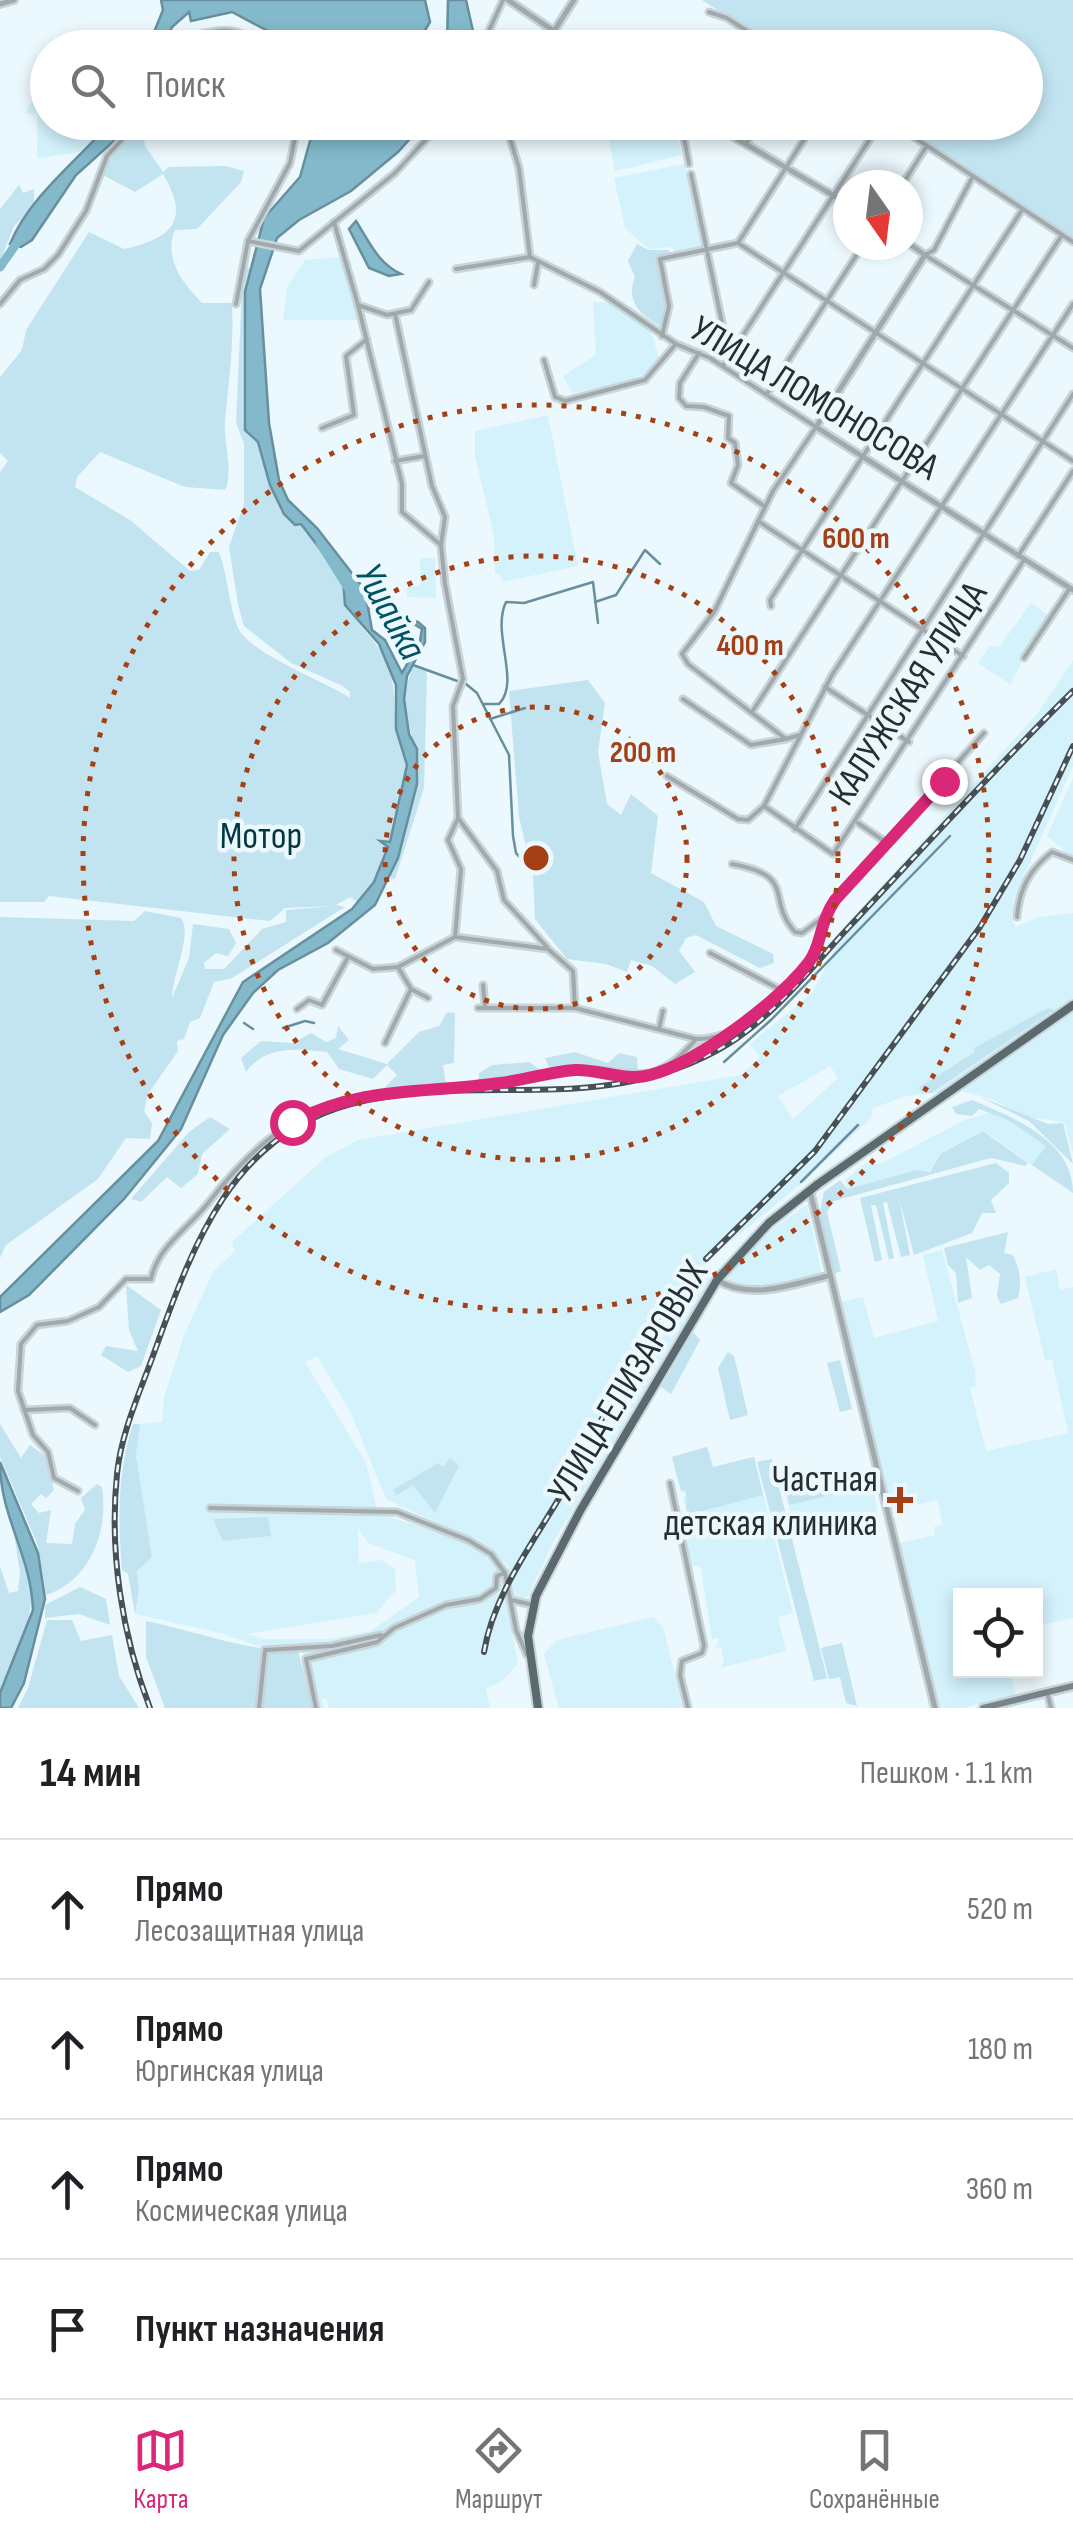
<!DOCTYPE html>
<html lang="ru">
<head>
<meta charset="utf-8">
<style>
	:root { --surface:#fff; --page:#f2f2f2; --text:#202124; --muted:#757577; --line:#e0e0e0; --accent:#db2777 }
	body { margin:0; font-family:"Sofia Sans Condensed",sans-serif; background:var(--page); color:var(--text) }
	.controls { position:absolute; right:30px; bottom:30px; display:grid; overflow:hidden; border-radius:0px; box-shadow:0 5px 15px #0003 }
	.controls button { width:90px; height:90px; display:grid; place-items:center; padding:0; border:0; border-bottom:2px solid var(--line); background:var(--surface); color:var(--text); font:50px sans-serif }
	.compass { position:absolute; left:833px; top:170px; width:90px; height:90px; border-radius:50%; background:var(--surface); box-shadow:0 5px 15px #0003; rotate:166deg }
	.stop { position:absolute; width:30px; height:30px; margin:-22px; border:8px solid #db2777; border-radius:50%; background:#fff }
	.stop.end { background:#db2777; border-color:#fff; box-shadow:0 2px 10px #0008 }
	.list { margin:0; padding:0; list-style:none }
	h2 { display:flex; justify-content:space-between; align-items:center; height:130px; margin:0; padding:0 40px; font-size:42px }
	h2 small { font-size:32px; font-weight:400; color:var(--muted) }
	.list li { display:grid; grid-template-columns:65px 1fr auto; gap:30px; align-items:center; box-sizing:border-box; height:140px; padding:0 40px; border-top:2px solid var(--line) }
	.list b { display:block; font-size:38px; white-space:nowrap }
	.list p { margin:0; font-size:32px; white-space:nowrap; color:var(--muted) }
	.list em { font-size:32px; font-style:normal; color:var(--muted) }
	.icon { flex:none; width:55px; height:55px; fill:none; stroke:currentColor; stroke-width:2; stroke-linecap:round; stroke-linejoin:round }
	.map { position:relative; flex:none; width:1073px; height:1708px; overflow:hidden }
	.search { position:absolute; background:var(--surface); box-shadow:0 5px 15px #0003; left:30px; right:30px; top:30px; height:110px; display:flex; align-items:center; gap:25px; box-sizing:border-box; padding:0 35px; border-radius:55px; color:var(--muted); font-size:38px }
	.sheet { height:690px; background:var(--surface) }
	nav { display:flex; justify-content:space-around; align-items:center; box-sizing:border-box; height:140px; border-top:2px solid var(--line); background:var(--surface); font-size:28px; color:var(--muted) }
	nav a { display:grid; justify-items:center; gap:5px }
	nav .on { color:var(--accent) }
	.map>svg:first-child { display:block }
</style>
</head>
<body>
<div class="map">
<svg width="1073" height="1708" viewBox="0 0 1073 1708">
	<rect width="100%" height="100%" fill="#ebf8fd"/>
	<g fill="#d3f2fc" fill-rule="evenodd">
		<path d="M47,76l1,46 61,1 -26,28 -46,8v-45l-12,-1z"/>
		<path d="M606,123h69l7,32 -67,16z"/>
		<path d="M685,164l20,82 -30,7 -3,-6 -23,2 -24,-21 -11,-50z"/>
		<path d="M342,257l17,63h-76l4,-33 18,-27z"/>
		<path d="M593,302l19,1 38,26 9,29 -15,16 -21,10 -51,9 -9,-17 33,-21z"/>
		<path d="M548,415l30,151 -76,16 -2,-8h-5l-1,-38 -19,-80v-25z"/>
		<path d="M420,558h15l1,40 -29,-1v-11h13z"/>
		<path d="M1031,603l17,12 -38,69 -32,-21 12,-17 9,1z"/>
		<path d="M1073,660v106l-59,132 -2,20 3,9 25,-10 33,-4v85l-136,95 -31,3 -33,12 -2,10 -68,64 -95,78 -8,10 11,9 -156,260 -28,59 -12,-1 -8,-32 -17,-17 -104,-49 -35,-86 -34,-57 -12,6 61,101 12,51 74,21 33,20 15,18 18,91 -18,19 -14,5 4,20h-161l-3,-10 -4,1 2,9h-6l-16,-61 -35,2 -46,-16 -86,-19 4,-23 -2,-20 15,-15 -16,-101 4,-31 22,-2 2,-25 21,-64 28,-61 22,-21 -3,-9 94,-85 32,-17 383,-65 19,-18 -10,-13 63,-52 22,-43 -6,-5 208,-230zM830,1066l8,12 -45,41 -15,-23zM358,1528l10,15 47,17 4,37 -48,34 -40,8h-67l-18,-5 130,-21 20,-23 -1,-21 -13,-9 -23,3z"/>
		<path d="M1073,778v80l-26,-22z"/>
		<path d="M1073,1012v141l-9,-31 -36,-5 -39,-19 -28,-7z"/>
		<path d="M992,1112l19,7 36,27 -15,19 -49,-35 -44,24 -9,17 -13,-1 -69,19 -3,-9 21,-17 14,1 85,-44z"/>
		<path d="M807,1204l15,71 -64,14h-17l-16,-11 49,-50z"/>
		<path d="M942,1250l33,121 1,15 -6,2 16,63 82,-18 -16,-74 -7,1 -20,-83 31,-8 4,21 13,-3v331l-37,8v-30h-76v74l50,1 6,24 -53,13h-24l-39,-165 35,-8 -1,-8 9,-3 -6,-24 -49,11 -52,-208 27,-6 11,41 64,-17 -15,-66z"/>
		<path d="M707,1447l6,20 41,-10 39,156 -15,4 8,34 -66,17 4,-6 -3,-15 -7,1 5,-5 -1,-5 -6,1 -11,-71 -9,-3 -11,-47 6,-4 -4,-17 4,-2 -6,-4 -9,-34z"/>
		<path d="M869,1473l9,40 -83,20 -9,-40z"/>
		<path d="M653,1617l10,10 20,81h-124l-15,-54 13,-14z"/>
	</g>
	<g fill="#c1e4f0">
		<path d="M702,0h371v240l-178,-117 131,-1v-74l-250,-1z"/>
		<path d="M142,124l3,22 18,26 6,-5 57,-1 18,5 -3,11 -44,47 -22,1c-12,29 8,53 27,73h30c2,41 -3,77 -7,117 -2,21 9,53 0,70l-40,-3 -85,-35 -23,25 -2,10 55,33 60,51 9,-1 11,-18h9c9,24 10,55 19,76 12,26 89,54 112,70v-6l-7,-6 -52,-23 -47,-37 -6,-22 -9,-57 15,-43v-60l-8,-21 7,-157 7,2c2,69 -8,207 45,257l6,-1c16,17 31,33 42,54 4,9 3,21 7,30 10,22 29,34 38,57 8,22 5,42 9,66 2,13 9,25 10,37 2,45 -22,101 -48,135l-9,-6 -14,8 9,2 -113,71 -18,4 -14,36 -10,4 -6,17 -7,2 1,10 -30,43 -4,17 8,12 -2,16 -24,-1 -28,41 -92,66 -6,13v-341l134,4 11,-10 36,7c12,15 -9,58 -9,80l17,-40 4,-34 36,5 7,14 -8,13 -12,-3 -12,10 1,6h19l38,-40 24,-7v-12l48,-4 -49,2 -15,13 -221,-25 -5,6h-44v-430l8,-11 -8,-8v-76l22,-27 4,-20 63,-98 35,17c48,-11 67,-28 39,-75l-28,18 -34,-18 9,-16z"/>
		<path d="M19,185l4,8 11,-4v17l-20,20 -14,35v-52z"/>
		<path d="M637,244l12,6h20l1,4 -12,6 8,53 -4,14c-21,-11 -37,-26 -27,-50l-7,-16z"/>
		<path d="M412,666l14,5 1,6 -3,111 -29,91h-4l-1,-11 8,-10 21,-85 -15,-74z"/>
		<path d="M588,680l17,23 -7,49 9,52 14,11 10,-21 27,22 -7,57 53,29 12,24 57,28 1,9 -14,5 -64,-33 -10,3 -7,13 16,21 -20,12 -23,-18 -21,-6 -4,12 -21,-8 -39,-5 -32,-40 -2,-44 -14,-58 -10,-126z"/>
		<path d="M1048,1008l6,2 -123,83h-8l-5,-5 57,-36 -1,-4z"/>
		<path d="M447,1012l8,1 -1,50 -11,2 3,20 -64,5 15,-15 -10,-10 -14,14 -34,-10 -12,-17c-30,-3 -61,-7 -81,20l-5,-14 20,-17 32,2 18,-10 15,9 10,-4 2,-12 11,14 -11,9 49,15 32,-32 20,-6z"/>
		<path d="M575,1052l33,11 11,-10 18,4 1,17 -50,-7 -37,5 -6,-14z"/>
		<path d="M529,1062l14,10 -64,10v-9l13,-8z"/>
		<path d="M978,1096l70,28 15,-1 10,41 -44,-43z"/>
		<path d="M972,1100c42,18 101,40 101,93l-41,-28 14,-19 -38,-26 -29,-11 -7,7 -16,-2 -4,-7z"/>
		<path d="M210,1117l20,12 -28,25 -4,20 -17,14 -14,-11 -26,25 -10,-3 58,-67z"/>
		<path d="M983,1131l45,32 -3,3 -34,-8 -157,43 -7,11 14,59 -9,4 -12,-64 4,-19 16,-12 7,9 70,-19 13,2 10,-18z"/>
		<path d="M996,1163l13,10v10l-18,17 5,13h-14l-10,20 -58,22 -15,-57 11,57 -9,2 -14,-55 -4,1 11,55 -5,2 -13,-55h-5l11,55 -7,2 -15,-64z"/>
		<path d="M1008,1232l-4,21 9,2c7,15 9,27 5,43l-17,6 -4,-8 3,-22 -11,-9 -9,5 -14,-13 6,41 -14,5 -2,-30 -8,-8 -4,-17z"/>
		<path d="M126,1285l35,25 -20,56 -13,6 -27,-17 5,-9 32,5 -9,-21z"/>
		<path d="M693,1332l7,8 -29,54 -10,-7z"/>
		<path d="M728,1352l6,4 14,59 -18,5 -12,-52z"/>
		<path d="M840,1360l12,49 -12,3 -13,-49z"/>
		<path d="M0,1424l21,34 9,-13 14,10 10,35 -8,8 -5,-4 -10,10 8,9 12,-3 -5,33 26,1 3,-20 10,-14 -4,-12 16,-14 5,3c7,44 -12,94 -56,108l-9,-52 -37,-86z"/>
		<path d="M133,1424h7l-4,31 16,102 -15,14 2,20 -4,23 -7,-40 -6,-4c-4,-51 -5,-97 11,-146z"/>
		<path d="M707,1447l6,20 41,-10 9,38 -76,20 -1,-25 -5,1 -9,-34z"/>
		<path d="M450,1458l9,8 -24,47 -22,-28 -16,10 -4,-5 45,-27 6,4z"/>
		<path d="M772,1459l55,219 -13,3 -57,-219z"/>
		<path d="M850,1478l3,12 -64,15 -3,-12z"/>
		<path d="M268,1517l3,19 -48,5 -10,-22z"/>
		<path d="M13,1527c35,72 14,99 -13,166v-127l9,27 9,-2 2,-18z"/>
		<path d="M80,1587l26,12 4,26 -31,-11 -34,4v-13z"/>
		<path d="M47,1620h25l9,21 31,-6 7,41 20,32h-121l10,-20z"/>
		<path d="M146,1621c50,10 102,31 152,30l15,57h-148l-19,-51z"/>
		<path d="M842,1643l15,63 -11,-3 -6,-26 -11,2 -8,-31z"/>
	</g>
	<g fill="#83b9cb" stroke="#678f9d" stroke-width="2.5">
		<path d="M161,0h264l5,22 -9,15 -11,-2 -9,12 -115,1 -7,-11 -47,-25 -41,9 -2,-9 -17,15 -9,20h-15l15,-37z"/>
		<path d="M448,0h18l7,31 -8,16h-18z"/>
		<path d="M110,123h24l-58,52 -44,65 -11,7 -11,-3c19,-47 67,-83 100,-121z"/>
		<path d="M315,123h109l-26,29 -47,39 -52,29 -22,18 -17,51 9,134 10,57 9,20 29,28 48,62 7,40 13,10 17,33 11,-19v-9l5,8 4,-24 -15,-9 11,2 7,6v14l-18,34 -3,23 5,35 8,15v35l-19,74 -23,47 -47,38 -50,27 -25,23 -30,42 -42,94 -57,70 -95,96 -29,17v-15l158,-156 85,-159 109,-73 22,-27 14,-35 -8,-6 10,1 17,-77 -11,-36v-44l-17,-41 -34,-39 -2,-26 -42,-55 -6,1 -11,-11 -14,-29 -12,-43 -13,-12v-138l19,-74 36,-41z"/>
		<path d="M356,221c14,22 22,42 45,53l-12,2 -20,-8 -20,-39z"/>
		<path d="M0,1462l38,91 7,46 -21,84 -13,25h-11v-15l33,-83c-2,-56 -33,-92 -33,-148z"/>
	</g>
	<g fill="none" stroke-linecap="round" stroke-linejoin="round">
		<g stroke="#678f9d" stroke-width="2.5">
			<path d="M595,602l21,-7 29,-45 15,14"/>
			<path d="M413,665l47,17"/>
			<path d="M466,684l11,9 32,62 4,81 3,17 11,13 6,-4"/>
			<path d="M483,704h16c22,-22 -8,-71 7,-102l18,1 69,-21 5,41"/>
			<path d="M490,719l35,-11"/>
			<path d="M244,1023l9,6"/>
			<path d="M283,1028l22,-7 9,2"/>
			<path d="M724,1062l48,-43 178,-183"/>
			<path d="M801,1182l57,-57"/>
		</g>
		<g stroke="#83b9cb" stroke-width="9">
			<path d="M0,267l21,-30"/>
			<path d="M320,543l29,46"/>
		</g>
		<g stroke="#c8d4d8" stroke-width="9">
			<g id="minor">
				<path d="M709,12l18,6 46,30"/>
				<path d="M169,48l6,-13h15"/>
				<path d="M189,48l3,-12c31,-8 47,-10 72,12"/>
				<path d="M481,48l22,-48"/>
				<path d="M505,122l14,46 11,89"/>
				<path d="M681,122l8,42"/>
				<path d="M891,122l182,120"/>
				<path d="M194,125l1,-3"/>
				<path d="M747,142l13,-20"/>
				<path d="M691,174l35,168 7,7"/>
				<path d="M972,178l-38,72 -9,5 148,93"/>
				<path d="M902,185l24,-38"/>
				<path d="M334,222l24,83 29,10 24,-5 18,-28"/>
				<path d="M248,241l51,10 96,-78 47,-51"/>
				<path d="M738,243l77,-121"/>
				<path d="M530,257l70,35 76,52 34,14 106,69 -43,64 -59,121 -32,42 6,10 98,75 14,-4"/>
				<path d="M456,269l74,-12"/>
				<path d="M534,285l4,-22"/>
				<path d="M0,304l20,-24 24,-11 14,-14 28,-44 21,-55 31,-34"/>
				<path d="M236,304l12,-63 42,-78 8,-41"/>
				<path d="M358,305l44,179v28l39,33"/>
				<path d="M395,314l37,172 13,31 -4,28 4,39 18,95 -10,27 5,112 -10,22 13,29 -6,68"/>
				<path d="M662,336l7,-30 -9,-47 78,-16 335,218"/>
				<path d="M699,353l-19,30 -1,15 7,8 18,1 25,9 -1,22 7,5 3,22 -7,18 33,23"/>
				<path d="M544,360l11,37 10,4 80,-21 31,-36"/>
				<path d="M723,366l158,-244"/>
				<path d="M768,392l95,-147"/>
				<path d="M322,428l32,-13 -8,-59 21,-17"/>
				<path d="M395,461l30,-5"/>
				<path d="M758,521l205,135"/>
				<path d="M1018,556l55,-85"/>
				<path d="M771,606l-1,-6 252,-390"/>
				<path d="M1024,658l46,-70"/>
				<path d="M825,687l84,55"/>
				<path d="M683,699l68,46 35,-6"/>
				<path d="M752,712l310,-477"/>
				<path d="M667,776l71,43 10,1 16,-14 68,-131 241,-371"/>
				<path d="M764,806l69,48 191,-294"/>
				<path d="M458,818l39,53 7,29 43,47"/>
				<path d="M858,823l29,20"/>
				<path d="M795,829l278,-435"/>
				<path d="M732,864c66,12 33,34 63,68l7,1 19,-14"/>
				<path d="M1017,917c2,-28 13,-48 35,-65l21,8"/>
				<path d="M336,950l37,19 25,-2 13,22 17,9"/>
				<path d="M710,953l73,38"/>
				<path d="M398,967l57,-30 93,12 25,22 2,37"/>
				<path d="M483,985l2,21"/>
				<path d="M478,1008h97l121,31c44,1 95,-46 117,-82 11,-19 5,-33 22,-57l149,-167"/>
				<path d="M297,1009l12,-9 13,5 26,-48"/>
				<path d="M659,1029l4,-18"/>
				<path d="M385,1043l26,-54"/>
				<path d="M676,1062l38,-22"/>
				<path d="M24,1410l46,-2 25,17"/>
				<path d="M670,1483l34,163 -2,7 -20,8 -2,14 8,33"/>
				<path d="M78,1491l-24,-13 -6,-26 -15,-17 -15,-44 3,-47 16,-19 31,-4 31,-14 27,-28h25c7,-33 37,-50 58,-77 88,-113 143,-105 274,-117 30,-3 60,-12 90,-15 59,-4 77,24 123,-31"/>
				<path d="M210,1508l187,4 71,28 23,14 14,19 11,57 11,25"/>
				<path d="M511,1600l22,5"/>
				<path d="M1047,1692l4,16"/>
				<path d="M259,1708l6,-58 67,-4 49,-11"/>
				<path d="M316,1708l-10,-49 71,-17 17,-14 52,-23 34,-6 16,-11 1,-12 8,-3"/>
			</g>
		</g>
		<g stroke="#c8d4d8" stroke-width="10">
			<g id="tertiary">
				<path d="M508,0l71,48"/>
				<path d="M0,4l14,-4"/>
				<path d="M554,31l20,-31"/>
				<path d="M708,122l140,82"/>
				<path d="M908,243l17,12 -109,172 257,163"/>
				<path d="M810,1191l125,517"/>
				<path d="M717,1280c34,21 75,4 111,-4"/>
			</g>
		</g>
		<g stroke="#c8d4d8" stroke-width="11">
			<path id="secondary" d="M983,1708l90,-22"/>
		</g>
		<g stroke="#c8d4d8" stroke-width="12">
			<path id="primary" d="M538,1708l-10,-72 8,-40 44,-85 137,-231 52,-57 49,-39 255,-179"/>
		</g>
		<use href="#minor" stroke="#a0a9ac" stroke-width="4"/>
		<use href="#tertiary" stroke="#a0a9ac" stroke-width="5"/>
		<use href="#secondary" stroke="#778488" stroke-width="6"/>
		<use href="#primary" stroke="#5a6a6f" stroke-width="8"/>
		<g stroke="#475054" stroke-width="6">
			<g id="rail">
				<path d="M706,1259l109,-108 165,-224 40,-67 53,-114"/>
				<path d="M484,1652c10,-62 56,-118 85,-171 39,-70 69,-143 120,-205"/>
				<path d="M150,1708c-28,-73 -41,-155 -33,-234 4,-41 23,-82 37,-121 38,-105 76,-217 197,-249 126,-33 242,13 365,-53 53,-28 93,-81 133,-124 74,-79 147,-160 224,-236"/>
			</g>
		</g>
		<use href="#rail" stroke="#ebf8fd" stroke-width="2.5" stroke-dasharray="8" stroke-linecap="butt"/>
	</g>
	<g fill="none" stroke-linecap="round" stroke-linejoin="round">
		<path stroke="#db2777" stroke-width="12" d="M292,1122c72,-37 132,-28 208,-39 25,-3 49,-11 75,-13 24,-1 52,12 75,5 47,-12 129,-74 159,-113 13,-17 10,-39 26,-62l109,-119"/>
	</g>
	<g fill="none" stroke="#a53f15" stroke-width="5" stroke-dasharray="5 10">
		<circle cx="536" cy="858" r="151"/>
		<circle cx="536" cy="858" r="302"/>
		<circle cx="536" cy="858" r="453"/>
	</g>
	<path fill="#a53f15" stroke="#ebf8fd" stroke-width="4" d="M895 1485h10v10h10v10h-10v10h-10v-10h-10v-10h10z"/>
	<g text-anchor="middle" stroke-width="9" stroke-linejoin="round" paint-order="stroke">
		<g font-size="38" fill="#262e31" stroke="#ebf8fd">
			<text transform="translate(815 397) rotate(31)" y="13">УЛИЦА ЛОМОНОСОВА</text>
			<text transform="translate(907 693) rotate(-57)" y="13">КАЛУЖСКАЯ УЛИЦА</text>
			<text transform="translate(627 1381) rotate(-59)" y="13">УЛИЦА ЕЛИЗАРОВЫХ</text>
		</g>
		<g font-size="38" fill="#013643" stroke="#ebf8fd">
			<text x="261" y="848">Мотор</text>
		</g>
		<g font-size="38" fill="#262e31" stroke="#ebf8fd" text-anchor="end">
			<text x="878" y="1491">Частная<tspan x="878" dy="44">детская клиника</tspan></text>
		</g>
		<g font-size="40" font-style="italic" fill="#015265" stroke="#ebf8fd">
			<text transform="translate(392 611) rotate(61)" y="14">Ушайка</text>
		</g>
	</g>
	<circle cx="536" cy="858" r="15" fill="#a53f15" stroke="#ebf8fd" stroke-width="5"/>
	<g font-size="30" text-anchor="middle" font-weight="bold" fill="#a53f15" stroke="#ebf8fd" stroke-width="9" stroke-linejoin="round" paint-order="stroke">
		<text x="856" y="548">600 m</text>
		<text x="750" y="655">400 m</text>
		<text x="643" y="762">200 m</text>
	</g>
</svg>
<div class="controls">
<button><svg class="icon" aria-label="locate" viewBox="0 0 24 24"><circle cx="12" cy="12" r="6"/><path d="M12 2v4M12 18v4M2 12h4M18 12h4"/></svg></button>
</div>
<svg class="compass" viewBox="-18 -18 36 36"><path d="M0-13l5 13h-10z" fill="#e53935"/><path d="M0 13l5-13h-10z" fill="#757577"/></svg>
<div class="stop" style="left:292px;top:1122px"></div>
<div class="stop end" style="left:944px;top:781px"></div>
<div class="search"><svg class="icon" aria-label="search" viewBox="0 0 24 24"><circle cx="10" cy="10" r="6"/><path d="M15 15l6 6"/></svg>Поиск</div>
</div>
<section class="sheet">
<h2>14 мин<small>Пешком · 1.1 km</small></h2>
<ul class="list">
<li><svg class="icon" aria-label="ahead" viewBox="0 0 24 24"><path d="M12 20V5M6 11l6-6 6 6"/></svg><div><b>Прямо</b><p>Лесозащитная улица</p></div><em>520 m</em></li>
<li><svg class="icon" aria-label="ahead" viewBox="0 0 24 24"><path d="M12 20V5M6 11l6-6 6 6"/></svg><div><b>Прямо</b><p>Юргинская улица</p></div><em>180 m</em></li>
<li><svg class="icon" aria-label="ahead" viewBox="0 0 24 24"><path d="M12 20V5M6 11l6-6 6 6"/></svg><div><b>Прямо</b><p>Космическая улица</p></div><em>360 m</em></li>
<li><svg class="icon" aria-label="arrive" viewBox="0 0 24 24"><path d="M6 21V4h12l-3 4 3 4H6"/></svg><div><b>Пункт назначения</b></div></li>
</ul>
</section>
<nav>
<a class="on"><svg class="icon" aria-label="map" viewBox="0 0 24 24"><path d="M3 6l6-2 6 2 6-2v14l-6 2-6-2-6 2zM9 4v14M15 6v14"/></svg>Карта</a>
<a><svg class="icon" aria-label="directions" viewBox="0 0 24 24"><path d="M12 3l9 9-9 9-9-9zM9 14v-3h6M13 9l2 2-2 2"/></svg>Маршрут</a>
<a><svg class="icon" aria-label="saved" viewBox="0 0 24 24"><path d="M7 4h10v16l-5-4-5 4z"/></svg>Сохранённые</a>
</nav>
</body>
</html>
